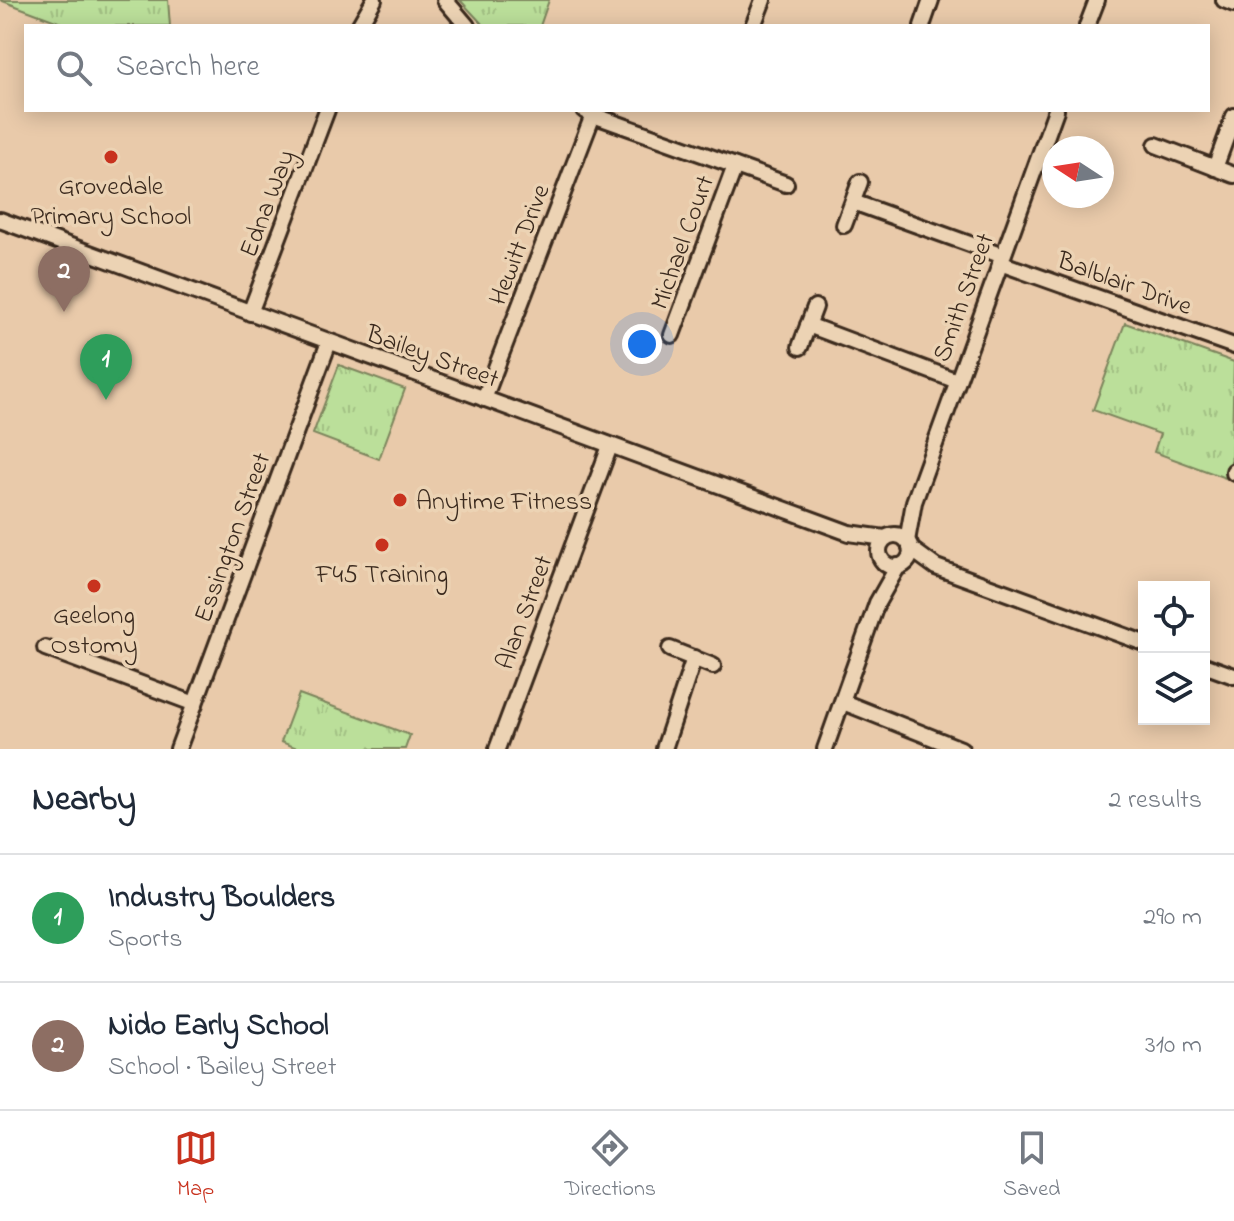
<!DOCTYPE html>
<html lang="en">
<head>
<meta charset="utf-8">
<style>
	:root { --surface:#fff; --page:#f6f6f7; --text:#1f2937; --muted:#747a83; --line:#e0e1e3; --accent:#c8321e }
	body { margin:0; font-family:"Indie Flower",sans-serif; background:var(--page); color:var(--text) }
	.controls { position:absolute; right:24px; bottom:24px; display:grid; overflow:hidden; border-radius:0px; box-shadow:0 4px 20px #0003 }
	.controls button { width:72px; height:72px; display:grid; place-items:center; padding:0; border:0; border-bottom:2px solid var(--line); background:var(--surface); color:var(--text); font:40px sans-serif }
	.compass { position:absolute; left:1042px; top:136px; width:72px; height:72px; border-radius:50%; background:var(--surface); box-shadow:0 4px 20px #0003; rotate:282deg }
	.you { position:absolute; left:642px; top:344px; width:28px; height:28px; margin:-20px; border:6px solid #fff; border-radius:50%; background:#1a73e8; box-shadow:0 0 0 12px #1a73e833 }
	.badge { display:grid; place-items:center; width:52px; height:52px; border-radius:50%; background:var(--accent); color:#fff; font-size:26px; font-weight:700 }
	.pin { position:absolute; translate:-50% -66px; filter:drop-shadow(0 2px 4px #0008) }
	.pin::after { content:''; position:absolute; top:42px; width:28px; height:24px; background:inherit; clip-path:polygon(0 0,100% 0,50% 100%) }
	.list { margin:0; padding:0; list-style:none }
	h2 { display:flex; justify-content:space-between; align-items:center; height:104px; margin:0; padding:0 32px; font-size:34px }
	h2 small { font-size:26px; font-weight:400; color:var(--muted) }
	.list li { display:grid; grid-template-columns:52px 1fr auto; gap:24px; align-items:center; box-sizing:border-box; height:128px; padding:0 32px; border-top:2px solid var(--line) }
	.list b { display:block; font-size:30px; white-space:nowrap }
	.list p { margin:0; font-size:26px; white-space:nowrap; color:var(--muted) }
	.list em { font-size:26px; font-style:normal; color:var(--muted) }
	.icon { flex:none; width:44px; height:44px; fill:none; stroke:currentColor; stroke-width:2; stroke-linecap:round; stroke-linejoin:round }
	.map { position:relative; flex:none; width:1234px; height:749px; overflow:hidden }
	.search { position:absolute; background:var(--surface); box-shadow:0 4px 20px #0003; left:24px; right:24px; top:24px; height:88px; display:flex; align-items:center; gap:20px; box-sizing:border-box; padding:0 28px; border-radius:0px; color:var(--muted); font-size:30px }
	.sheet { height:360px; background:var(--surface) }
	nav { display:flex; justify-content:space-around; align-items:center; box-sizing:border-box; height:112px; border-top:2px solid var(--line); background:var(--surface); font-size:22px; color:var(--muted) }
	nav a { display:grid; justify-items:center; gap:4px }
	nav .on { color:var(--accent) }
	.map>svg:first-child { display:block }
</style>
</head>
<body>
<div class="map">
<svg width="1234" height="749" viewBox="0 0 1234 749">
	<defs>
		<pattern id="grass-tufts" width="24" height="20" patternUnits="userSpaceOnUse" patternTransform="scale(2)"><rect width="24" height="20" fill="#bbdf9a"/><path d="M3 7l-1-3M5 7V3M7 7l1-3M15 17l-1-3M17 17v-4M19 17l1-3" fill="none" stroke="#a2c084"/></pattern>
	</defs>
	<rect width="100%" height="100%" fill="#e9caaa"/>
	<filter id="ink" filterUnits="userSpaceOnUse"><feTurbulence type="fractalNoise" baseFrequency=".0125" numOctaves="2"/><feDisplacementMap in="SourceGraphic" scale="16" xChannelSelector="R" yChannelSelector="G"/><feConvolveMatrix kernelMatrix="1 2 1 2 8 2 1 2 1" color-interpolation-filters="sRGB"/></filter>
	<g filter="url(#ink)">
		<g fill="url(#grass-tufts)" stroke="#7b845c" stroke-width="2">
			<path d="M0,0h168l2,26h-101z"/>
			<path d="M460,0h89l-9,26h-56z"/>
			<path d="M1125,323l109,39 -3,118 -77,-28 6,-18 -67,-24z"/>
			<path d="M339,365l66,24 -26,70 -66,-25z"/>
			<path d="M299,694l111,41 -5,14h-105l-19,-7z"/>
		</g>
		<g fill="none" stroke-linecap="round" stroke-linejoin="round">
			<g stroke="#3b2a1e" stroke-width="20">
				<g id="street">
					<path d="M445,0l22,26"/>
					<path d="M1224,0l10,4"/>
					<path d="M359,26l15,-26"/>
					<path d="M753,26l10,-26"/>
					<path d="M922,26l9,-26"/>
					<path d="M1087,26l10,-26"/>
					<path d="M593,115l193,69"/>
					<path d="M1156,145l78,30"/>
					<path d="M1215,168l19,-52"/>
					<path d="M853,202l150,54"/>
					<path d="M0,220l849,313 36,5"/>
					<path d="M844,225l16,-43"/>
					<path d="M1000,263l234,83"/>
					<path d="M250,313l77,-203"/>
					<path d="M808,325l149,56"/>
					<path d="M672,335l63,-169"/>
					<path d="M800,347l15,-40"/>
					<path d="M484,399l109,-284 -9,-5"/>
					<path d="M1234,473v-2"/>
					<circle cx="895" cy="551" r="16"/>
					<path d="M907,541l7,-39 142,-392"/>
					<path d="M910,548l26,19 208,76"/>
					<path d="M45,648l150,56"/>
					<path d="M670,649l43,17"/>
					<path d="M1204,665l30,11"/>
					<path d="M843,702l118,47"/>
					<path d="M178,749l151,-407"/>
					<path d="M497,749l113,-303"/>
					<path d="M664,749l30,-91"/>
					<path d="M825,749l52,-146 21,-37"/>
				</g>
			</g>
			<use href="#street" stroke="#ecd3b4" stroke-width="14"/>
		</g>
	</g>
	<g fill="#c8321e" stroke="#ecd3b4" stroke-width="3">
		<circle cx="111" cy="157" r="8"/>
		<circle cx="400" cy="500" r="8"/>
		<circle cx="382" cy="545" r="8"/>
		<circle cx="94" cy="586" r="8"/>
	</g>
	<g text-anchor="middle" stroke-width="7" stroke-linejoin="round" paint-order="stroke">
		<g font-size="26" fill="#3b2a1e" stroke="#ecd3b4">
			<text x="111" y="194">Grovedale<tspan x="111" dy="30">Primary School</tspan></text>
			<text x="416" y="509" text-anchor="start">Anytime Fitness</text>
			<text x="382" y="582">F45 Training</text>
			<text x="94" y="623">Geelong<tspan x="94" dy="30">Ostomy</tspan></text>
		</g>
		<g font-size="26" fill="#3b2a1e" stroke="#ecd3b4">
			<text transform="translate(266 203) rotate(-69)" y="9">Edna Way</text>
			<text transform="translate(681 242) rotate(-70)" y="9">Michael Court</text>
			<text transform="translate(518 244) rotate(-69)" y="9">Hewitt Drive</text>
			<text transform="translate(1125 282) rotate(20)" y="9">Balblair Drive</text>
			<text transform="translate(962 297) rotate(-70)" y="9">Smith Street</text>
			<text transform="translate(433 355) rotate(20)" y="9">Bailey Street</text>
			<text transform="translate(231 537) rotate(-70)" y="9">Essington Street</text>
			<text transform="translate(523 612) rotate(-70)" y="9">Alan Street</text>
		</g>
	</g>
</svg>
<div class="controls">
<button><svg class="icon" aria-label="locate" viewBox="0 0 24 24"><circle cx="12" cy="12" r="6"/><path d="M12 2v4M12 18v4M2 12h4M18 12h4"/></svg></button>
<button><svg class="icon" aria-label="layers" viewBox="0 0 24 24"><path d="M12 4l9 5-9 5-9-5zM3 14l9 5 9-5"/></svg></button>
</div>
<svg class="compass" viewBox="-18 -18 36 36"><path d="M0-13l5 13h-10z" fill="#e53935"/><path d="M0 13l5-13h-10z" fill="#747a83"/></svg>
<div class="you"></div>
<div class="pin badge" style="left:106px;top:400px;background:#2e9e5b">1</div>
<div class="pin badge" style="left:64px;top:312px;background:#8d6e63">2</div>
<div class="search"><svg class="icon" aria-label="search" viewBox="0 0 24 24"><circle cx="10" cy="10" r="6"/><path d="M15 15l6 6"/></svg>Search here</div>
</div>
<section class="sheet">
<h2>Nearby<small>2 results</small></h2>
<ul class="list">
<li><span class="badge" style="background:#2e9e5b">1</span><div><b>Industry Boulders</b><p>Sports</p></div><em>290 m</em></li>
<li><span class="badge" style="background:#8d6e63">2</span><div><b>Nido Early School</b><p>School · Bailey Street</p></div><em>310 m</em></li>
</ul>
</section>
<nav>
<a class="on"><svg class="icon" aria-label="map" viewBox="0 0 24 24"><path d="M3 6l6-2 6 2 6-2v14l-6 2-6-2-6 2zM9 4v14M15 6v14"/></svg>Map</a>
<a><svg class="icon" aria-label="directions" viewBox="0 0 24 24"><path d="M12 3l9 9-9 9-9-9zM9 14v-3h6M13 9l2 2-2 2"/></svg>Directions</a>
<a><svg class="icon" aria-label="saved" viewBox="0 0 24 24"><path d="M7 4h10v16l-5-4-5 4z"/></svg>Saved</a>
</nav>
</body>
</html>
